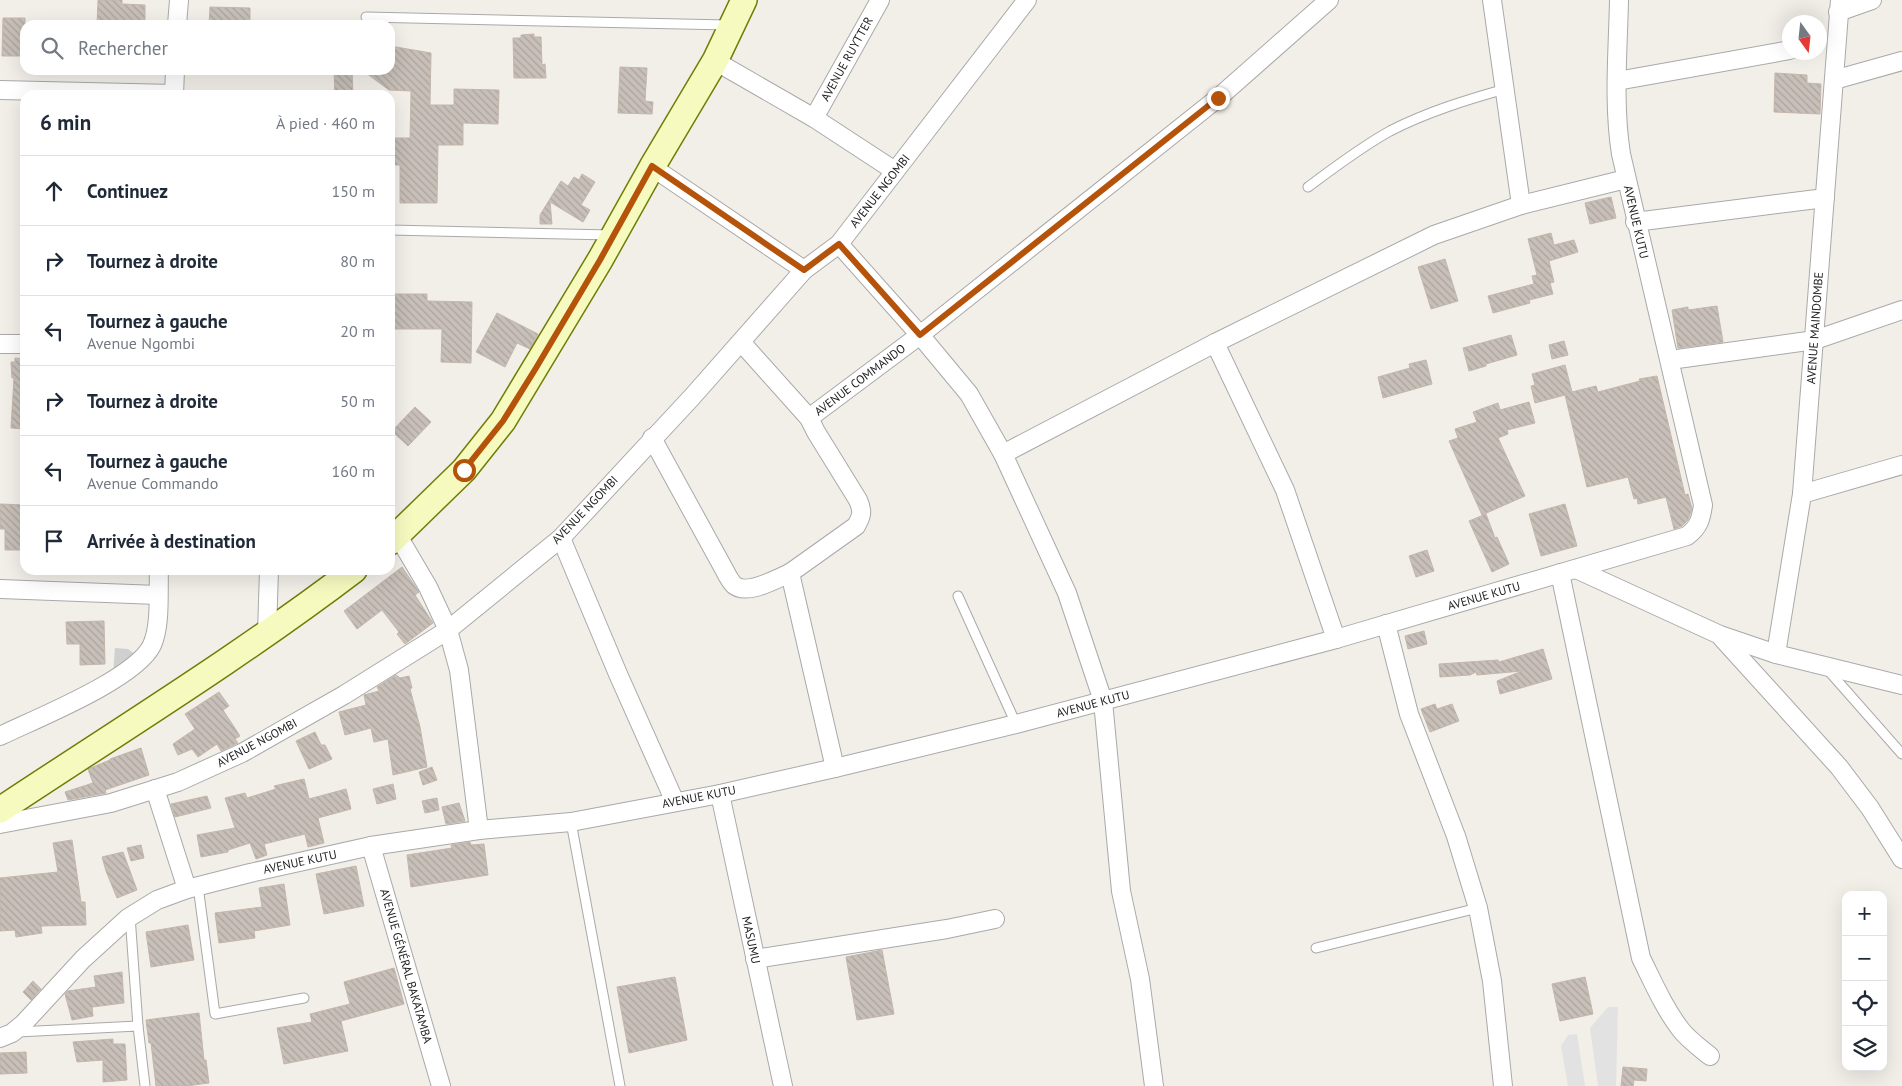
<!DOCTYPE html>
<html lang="fr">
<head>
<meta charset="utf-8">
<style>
	:root { --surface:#fff; --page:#f2f2f3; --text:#1f2937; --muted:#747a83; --line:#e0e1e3 }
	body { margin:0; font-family:"PT Sans",sans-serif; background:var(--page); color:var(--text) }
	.controls { position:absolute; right:15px; bottom:15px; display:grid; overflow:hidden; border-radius:10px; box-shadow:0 5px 20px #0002 }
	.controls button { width:45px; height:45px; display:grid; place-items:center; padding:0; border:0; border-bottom:1px solid var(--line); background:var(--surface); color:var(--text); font:25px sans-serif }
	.compass { position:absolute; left:1782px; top:15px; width:45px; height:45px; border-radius:50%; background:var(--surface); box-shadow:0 5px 20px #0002; rotate:165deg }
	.stop { position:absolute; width:15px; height:15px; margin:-11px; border:4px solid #b45309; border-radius:50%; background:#fff }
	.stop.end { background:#b45309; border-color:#fff; box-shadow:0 1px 5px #0008 }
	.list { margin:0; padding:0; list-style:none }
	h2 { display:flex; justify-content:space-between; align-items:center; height:65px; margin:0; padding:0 20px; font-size:21px }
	h2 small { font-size:16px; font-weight:400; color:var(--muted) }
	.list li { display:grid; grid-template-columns:32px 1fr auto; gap:15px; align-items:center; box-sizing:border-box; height:70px; padding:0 20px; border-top:1px solid var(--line) }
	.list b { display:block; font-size:19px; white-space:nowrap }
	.list p { margin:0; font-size:16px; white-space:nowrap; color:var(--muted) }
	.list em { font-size:16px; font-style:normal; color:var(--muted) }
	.icon { flex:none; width:28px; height:28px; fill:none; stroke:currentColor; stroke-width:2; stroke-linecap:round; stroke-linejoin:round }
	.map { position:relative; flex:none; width:1902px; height:1086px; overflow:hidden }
	.search { position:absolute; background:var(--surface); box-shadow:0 5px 20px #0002; left:20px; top:20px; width:375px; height:55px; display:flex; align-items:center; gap:12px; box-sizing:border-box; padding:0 18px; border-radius:15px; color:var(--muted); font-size:19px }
	.panel { position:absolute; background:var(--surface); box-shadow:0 5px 20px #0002; left:20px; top:90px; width:375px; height:485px; border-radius:15px }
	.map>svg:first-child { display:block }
</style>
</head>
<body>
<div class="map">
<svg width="1902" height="1086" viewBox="0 0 1902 1086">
	<defs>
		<pattern id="building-back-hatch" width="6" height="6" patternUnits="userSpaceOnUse" patternTransform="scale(1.25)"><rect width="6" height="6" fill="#c7bfb8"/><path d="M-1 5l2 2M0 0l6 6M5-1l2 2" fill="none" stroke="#aba49e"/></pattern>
	</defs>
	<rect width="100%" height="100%" fill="#f2efe9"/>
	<path fill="#d0d0d0" d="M115,648l13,1 9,7 -24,19z"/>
	<g fill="#e2e2e2">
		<path d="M1608,1007h10l-2,79h-18l-8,-58z"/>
		<path d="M1577,1034l8,52h-17l-7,-40 7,-11z"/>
	</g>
	<g fill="url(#building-back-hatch)" stroke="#c4b6ab">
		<path d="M98,0h24v4l23,1v20h-48z"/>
		<path d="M210,7l40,1v17h-41z"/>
		<path d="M3,18h22v38h-23z"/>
		<path d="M534,34v3h7l1,28 3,-1 1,14h-32l-1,-40h8v-3z"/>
		<path d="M390,46l41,7 -1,52h24v-16l45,1 -1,34 -35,-1v22h-25l-1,58h-37v-38h-10v-27h20l1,-47 -22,-1 -27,-20h28z"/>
		<path d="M620,67l27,1 -2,33 8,1 -1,12 -34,-1z"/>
		<path d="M352,70l1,25h-18l-1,-24z"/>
		<path d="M1775,73l32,2v8l14,1 -1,30 -46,-2z"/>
		<path d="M582,174l13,8 -14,23 9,5 -7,12 -33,-20 2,22h-12v-9l21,-34 7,5 6,-9 5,3z"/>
		<path d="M1611,197l5,21 -26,6 -5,-21z"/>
		<path d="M1551,233l3,12 20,-5 4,12 -29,9 5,21 -4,1 3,11 -24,6 1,3 -37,10 -5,-17 46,-12 -2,-8 5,-1 -9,-36z"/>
		<path d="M1445,259l13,42 -27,8 -13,-42z"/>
		<path d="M390,294h37v7l45,1 -1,61 -30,-1 1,-33h-52z"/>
		<path d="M1717,306l6,36 -45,6 -6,-38 16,-3v3z"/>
		<path d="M497,313l41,21 -8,15 -13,-6 -12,24 -29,-15z"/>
		<path d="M1511,335l6,20 -31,9v2l-17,5 -6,-23z"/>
		<path d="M1564,341l4,14 -16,4 -3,-14z"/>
		<path d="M15,358l10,1v70l-14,-1 3,-50h-2l-1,-16h4z"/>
		<path d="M1426,360l6,24 -49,14 -5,-21 32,-9 -1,-4z"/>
		<path d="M1565,365l7,27 24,-6 2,6 42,-11 -1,-2 18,-3 28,119 3,-1 4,15 -4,11 -6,6 -8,3 -8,-32 -28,7 -1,-6 -3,1 -6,-22 -41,10 -22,-92 -30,8 -4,-17 4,-1 -3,-11z"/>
		<path d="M1529,402l6,21 -28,7 1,4 -10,4 27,58 -43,19 -33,-74 9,-3 -3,-9 22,-7 -4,-10 25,-9 2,7z"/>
		<path d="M415,407l16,15 -23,24 -16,-15z"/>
		<path d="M0,504l25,1v45h-20v-21h-5z"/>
		<path d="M1565,504l12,42 -36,10 -12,-42z"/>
		<path d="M1486,514l9,24 2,-1 12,27 -17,8 -23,-51z"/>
		<path d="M1427,550l7,21 -18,6 -7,-21z"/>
		<path d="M402,567l17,25 -4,3 18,28 -28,21 -8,-10 2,-2 -17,-22 -25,19 -13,-18z"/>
		<path d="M104,621l1,43 -25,1v-21h-13l-1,-22z"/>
		<path d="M1424,631l3,13 -19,5 -3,-13z"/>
		<path d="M1543,649l9,30 -52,15 -3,-13 25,-10 -45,4 -1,-3 -6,3 -30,2 -1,-13 59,-4 1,2z"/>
		<path d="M396,675l4,3 9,-2 3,12 -2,1 10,38 7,40 -34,8 -5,-36 -14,3 -3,-14 -26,7 -6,-23 27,-7 -2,-10 15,-4 -2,-4z"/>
		<path d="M219,692l10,14 -6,4 17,26 -5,3 3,4 -17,8 -4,-7 -19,13 -6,-8 -14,6 -5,-11 22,-15 -10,-15z"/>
		<path d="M1435,704l2,5 15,-5 7,17 -29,11 -9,-23z"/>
		<path d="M315,732l6,13h4l7,14 -23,10 -13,-28z"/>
		<path d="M141,748l8,27 -44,15 1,3 -38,7 -3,-8 28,-9 -5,-14 22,-9v-1z"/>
		<path d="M432,767l5,13 -14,5 -4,-13z"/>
		<path d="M304,779l5,20 37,-10 5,20 -33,9 6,25 -16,4 -3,-13 -41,10 3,11 -11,4 -6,-16 -22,7v2l-27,5 -4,-22 38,-7 -10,-30 20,-5 2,5 29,-9 -2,-3z"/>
		<path d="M393,784l3,15 -19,5 -4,-15z"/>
		<path d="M207,796l4,12 -36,9 -4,-13z"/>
		<path d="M437,798l2,12 -14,3 -3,-12z"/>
		<path d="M459,803l6,18 -19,3 -4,-17z"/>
		<path d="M72,840l9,62h4l1,23 -45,1 1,7 -26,4 -1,-7 -15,1v-53l58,-6 -5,-29z"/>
		<path d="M470,842l1,3 13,-1 4,31 -77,12 -4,-32 45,-7 -1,-3z"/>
		<path d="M141,845l3,13 -13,3 -4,-13z"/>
		<path d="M123,852l14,38 -20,8 -11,-27 -4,-14z"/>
		<path d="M356,866l8,40 -40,8 -8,-40z"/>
		<path d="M284,884l6,41 -36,6 1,7 -36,5 -4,-30 47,-6 -3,-19z"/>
		<path d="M188,925l6,35 -43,7 -5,-35z"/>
		<path d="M882,950l12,64 -37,6 -11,-63z"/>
		<path d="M394,968l10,36 -63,17 7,30 -64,13 -7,-36 35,-6 -2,-8 40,-10 -6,-22z"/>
		<path d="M122,972l2,31 -32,4 1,9 -21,4 -7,-26 3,-3 28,-4 -2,-11z"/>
		<path d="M675,977l12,63 -58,13 -12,-66z"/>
		<path d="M1585,977l8,37 -33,7 -8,-37z"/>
		<path d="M33,981l8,8 -10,11 -8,-8z"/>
		<path d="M199,1013l5,47h2l3,23 -23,3h-30l-5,-43h-2l-3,-23z"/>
		<path d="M113,1039v5h12l2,36 -24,2v-22l-26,2 -4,-20z"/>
		<path d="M26,1052l1,21 -27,1v-21z"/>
		<path d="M1623,1067l24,2 -1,12 -12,-1 -1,6h-12z"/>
	</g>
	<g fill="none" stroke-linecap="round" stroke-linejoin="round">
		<g stroke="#a9a9a9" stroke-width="11">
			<g id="lane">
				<path d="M366,17l362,8"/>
				<path d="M1308,187c27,-20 53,-40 82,-56 37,-19 76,-31 115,-42"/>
				<path d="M390,230l221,5"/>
				<path d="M958,596l58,128"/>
				<path d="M1827,669l75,85"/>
				<path d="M571,822l49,264"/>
				<path d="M198,886l17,128 89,-16"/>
				<path d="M130,916l8,110"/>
				<path d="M1316,948l162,-40"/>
				<path d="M17,1032l121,-6 7,60"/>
			</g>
		</g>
		<g stroke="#a9a9a9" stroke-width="20">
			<g id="street">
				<path d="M1492,0l29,205"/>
				<path d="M1838,12l34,-12"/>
				<path d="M177,25l2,-25"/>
				<path d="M715,61l99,57 81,53"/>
				<path d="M1834,80l68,-19"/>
				<path d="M1617,81l173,-31"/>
				<path d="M0,90l174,4"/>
				<path d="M174,95l1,-25"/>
				<path d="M814,118l66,-118"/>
				<path d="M652,167l152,103"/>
				<path d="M1635,222l190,-24"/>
				<path d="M839,244l81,91 49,59 34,60 64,139 36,108 18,190 19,88 14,107"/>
				<path d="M741,342l68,76 7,14 42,68c5,11 4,16 -2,26l-66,47 45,195"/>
				<path d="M1215,343l70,147 51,149"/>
				<path d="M0,344h25"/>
				<path d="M1670,360l145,-20 87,-30"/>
				<path d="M809,418l111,-83 298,-237 111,-98"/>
				<path d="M652,438l73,133c2,4 5,10 9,14 13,11 42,-6 56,-12"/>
				<path d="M1003,454l212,-111 219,-108 87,-30 105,-26"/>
				<path d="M1802,494l100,-29"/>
				<path d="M398,536l30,51 20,43 11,40 20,160"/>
				<path d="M561,538l57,136 57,128"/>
				<path d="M1576,569l144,66 56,19 126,31"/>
				<path d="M1560,573l81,385c12,24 23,50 40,72 8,10 19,18 29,26"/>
				<path d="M0,589l158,6"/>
				<path d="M1386,624l23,90 47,122 22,72 14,73 11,105"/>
				<path d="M267,633l2,-63"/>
				<path d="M1722,638l117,129 31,41 32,51"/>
				<path d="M1776,654l26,-160 38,-494"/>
				<path d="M0,736c35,-17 136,-57 152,-91 9,-20 6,-53 7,-75"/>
				<path d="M155,789l32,100"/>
				<path d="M720,794l63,292"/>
				<path d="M0,824l111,-21 67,-21 64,-29 102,-58 104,-65 113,-92 131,-141 112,-127 35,-26 188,-244"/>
				<path d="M371,846l70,240"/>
				<path d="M755,959l192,-30 48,-10"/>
				<path d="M0,1038l12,-5 11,-9 60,-65 45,-41 29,-18 30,-11 63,-16 121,-27 108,-16 92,-8 149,-28 115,-26 181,-44 320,-85 351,-103c12,-9 14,-17 16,-31l-82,-351c-8,-51 -3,-103 -2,-154"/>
			</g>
		</g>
		<g stroke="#707d05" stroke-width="28">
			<g id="secondary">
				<path d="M390,542l74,-72 39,-49 97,-161 52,-93 63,-106 29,-61"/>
				<path d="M0,810c119,-79 241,-154 354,-240"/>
			</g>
		</g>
		<use href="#lane" stroke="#fff" stroke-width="9"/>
		<use href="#street" stroke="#fff" stroke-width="18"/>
		<use href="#secondary" stroke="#f7fabf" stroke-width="25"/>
	</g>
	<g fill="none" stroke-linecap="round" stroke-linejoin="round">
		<path stroke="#b45309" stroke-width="6" d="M464,470l39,-49 33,-53 64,-108 52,-94 152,104 35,-26 81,91 298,-237"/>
	</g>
	<g text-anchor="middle" stroke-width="4" stroke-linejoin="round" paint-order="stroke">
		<g font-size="12" fill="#222" stroke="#fff">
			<text transform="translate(847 59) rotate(-61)" y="4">AVENUE RUYTTER</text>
			<text transform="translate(880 191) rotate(-52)" y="4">AVENUE NGOMBI</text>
			<text transform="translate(1636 222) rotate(77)" y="4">AVENUE KUTU</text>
			<text transform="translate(1815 328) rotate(-86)" y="4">AVENUE MAINDOMBE</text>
			<text transform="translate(860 380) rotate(-37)" y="4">AVENUE COMMANDO</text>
			<text transform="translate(585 510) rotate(-46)" y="4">AVENUE NGOMBI</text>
			<text transform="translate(1484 596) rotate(-16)" y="4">AVENUE KUTU</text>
			<text transform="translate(1093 704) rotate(-15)" y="4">AVENUE KUTU</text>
			<text transform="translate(257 743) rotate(-28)" y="4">AVENUE NGOMBI</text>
			<text transform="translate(699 797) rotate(-11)" y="4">AVENUE KUTU</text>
			<text transform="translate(300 862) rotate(-12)" y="4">AVENUE KUTU</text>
			<text transform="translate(751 940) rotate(78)" y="4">MASUMU</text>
			<text transform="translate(406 966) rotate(74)" y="4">AVENUE GÉNÉRAL BAKATAMBA</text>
		</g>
	</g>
</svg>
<div class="controls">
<button>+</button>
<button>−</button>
<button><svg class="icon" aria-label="locate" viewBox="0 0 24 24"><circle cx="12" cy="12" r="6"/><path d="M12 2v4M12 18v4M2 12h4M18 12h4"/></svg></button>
<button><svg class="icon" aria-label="layers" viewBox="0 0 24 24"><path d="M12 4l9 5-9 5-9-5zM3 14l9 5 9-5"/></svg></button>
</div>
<svg class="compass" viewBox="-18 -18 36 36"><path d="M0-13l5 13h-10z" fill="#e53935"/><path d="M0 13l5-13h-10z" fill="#747a83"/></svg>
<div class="stop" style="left:464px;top:470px"></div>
<div class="stop end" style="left:1218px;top:98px"></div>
<div class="search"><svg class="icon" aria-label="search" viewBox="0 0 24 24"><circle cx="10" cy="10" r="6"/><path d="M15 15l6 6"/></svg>Rechercher</div>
<section class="panel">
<h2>6 min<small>À pied · 460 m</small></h2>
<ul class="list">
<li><svg class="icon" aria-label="ahead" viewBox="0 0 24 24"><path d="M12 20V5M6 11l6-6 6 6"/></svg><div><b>Continuez</b></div><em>150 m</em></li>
<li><svg class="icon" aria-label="right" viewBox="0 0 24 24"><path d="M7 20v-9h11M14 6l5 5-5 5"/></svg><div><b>Tournez à droite</b></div><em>80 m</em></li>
<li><svg class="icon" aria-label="left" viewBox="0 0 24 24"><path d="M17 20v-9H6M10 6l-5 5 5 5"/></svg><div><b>Tournez à gauche</b><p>Avenue Ngombi</p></div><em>20 m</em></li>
<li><svg class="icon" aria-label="right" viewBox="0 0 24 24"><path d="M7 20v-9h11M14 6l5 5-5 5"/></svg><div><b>Tournez à droite</b></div><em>50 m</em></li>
<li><svg class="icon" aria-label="left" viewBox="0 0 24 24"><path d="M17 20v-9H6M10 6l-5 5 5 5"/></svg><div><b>Tournez à gauche</b><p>Avenue Commando</p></div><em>160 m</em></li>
<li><svg class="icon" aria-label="arrive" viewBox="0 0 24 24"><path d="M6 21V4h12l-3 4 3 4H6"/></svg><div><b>Arrivée à destination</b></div></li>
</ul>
</section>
</div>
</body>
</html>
